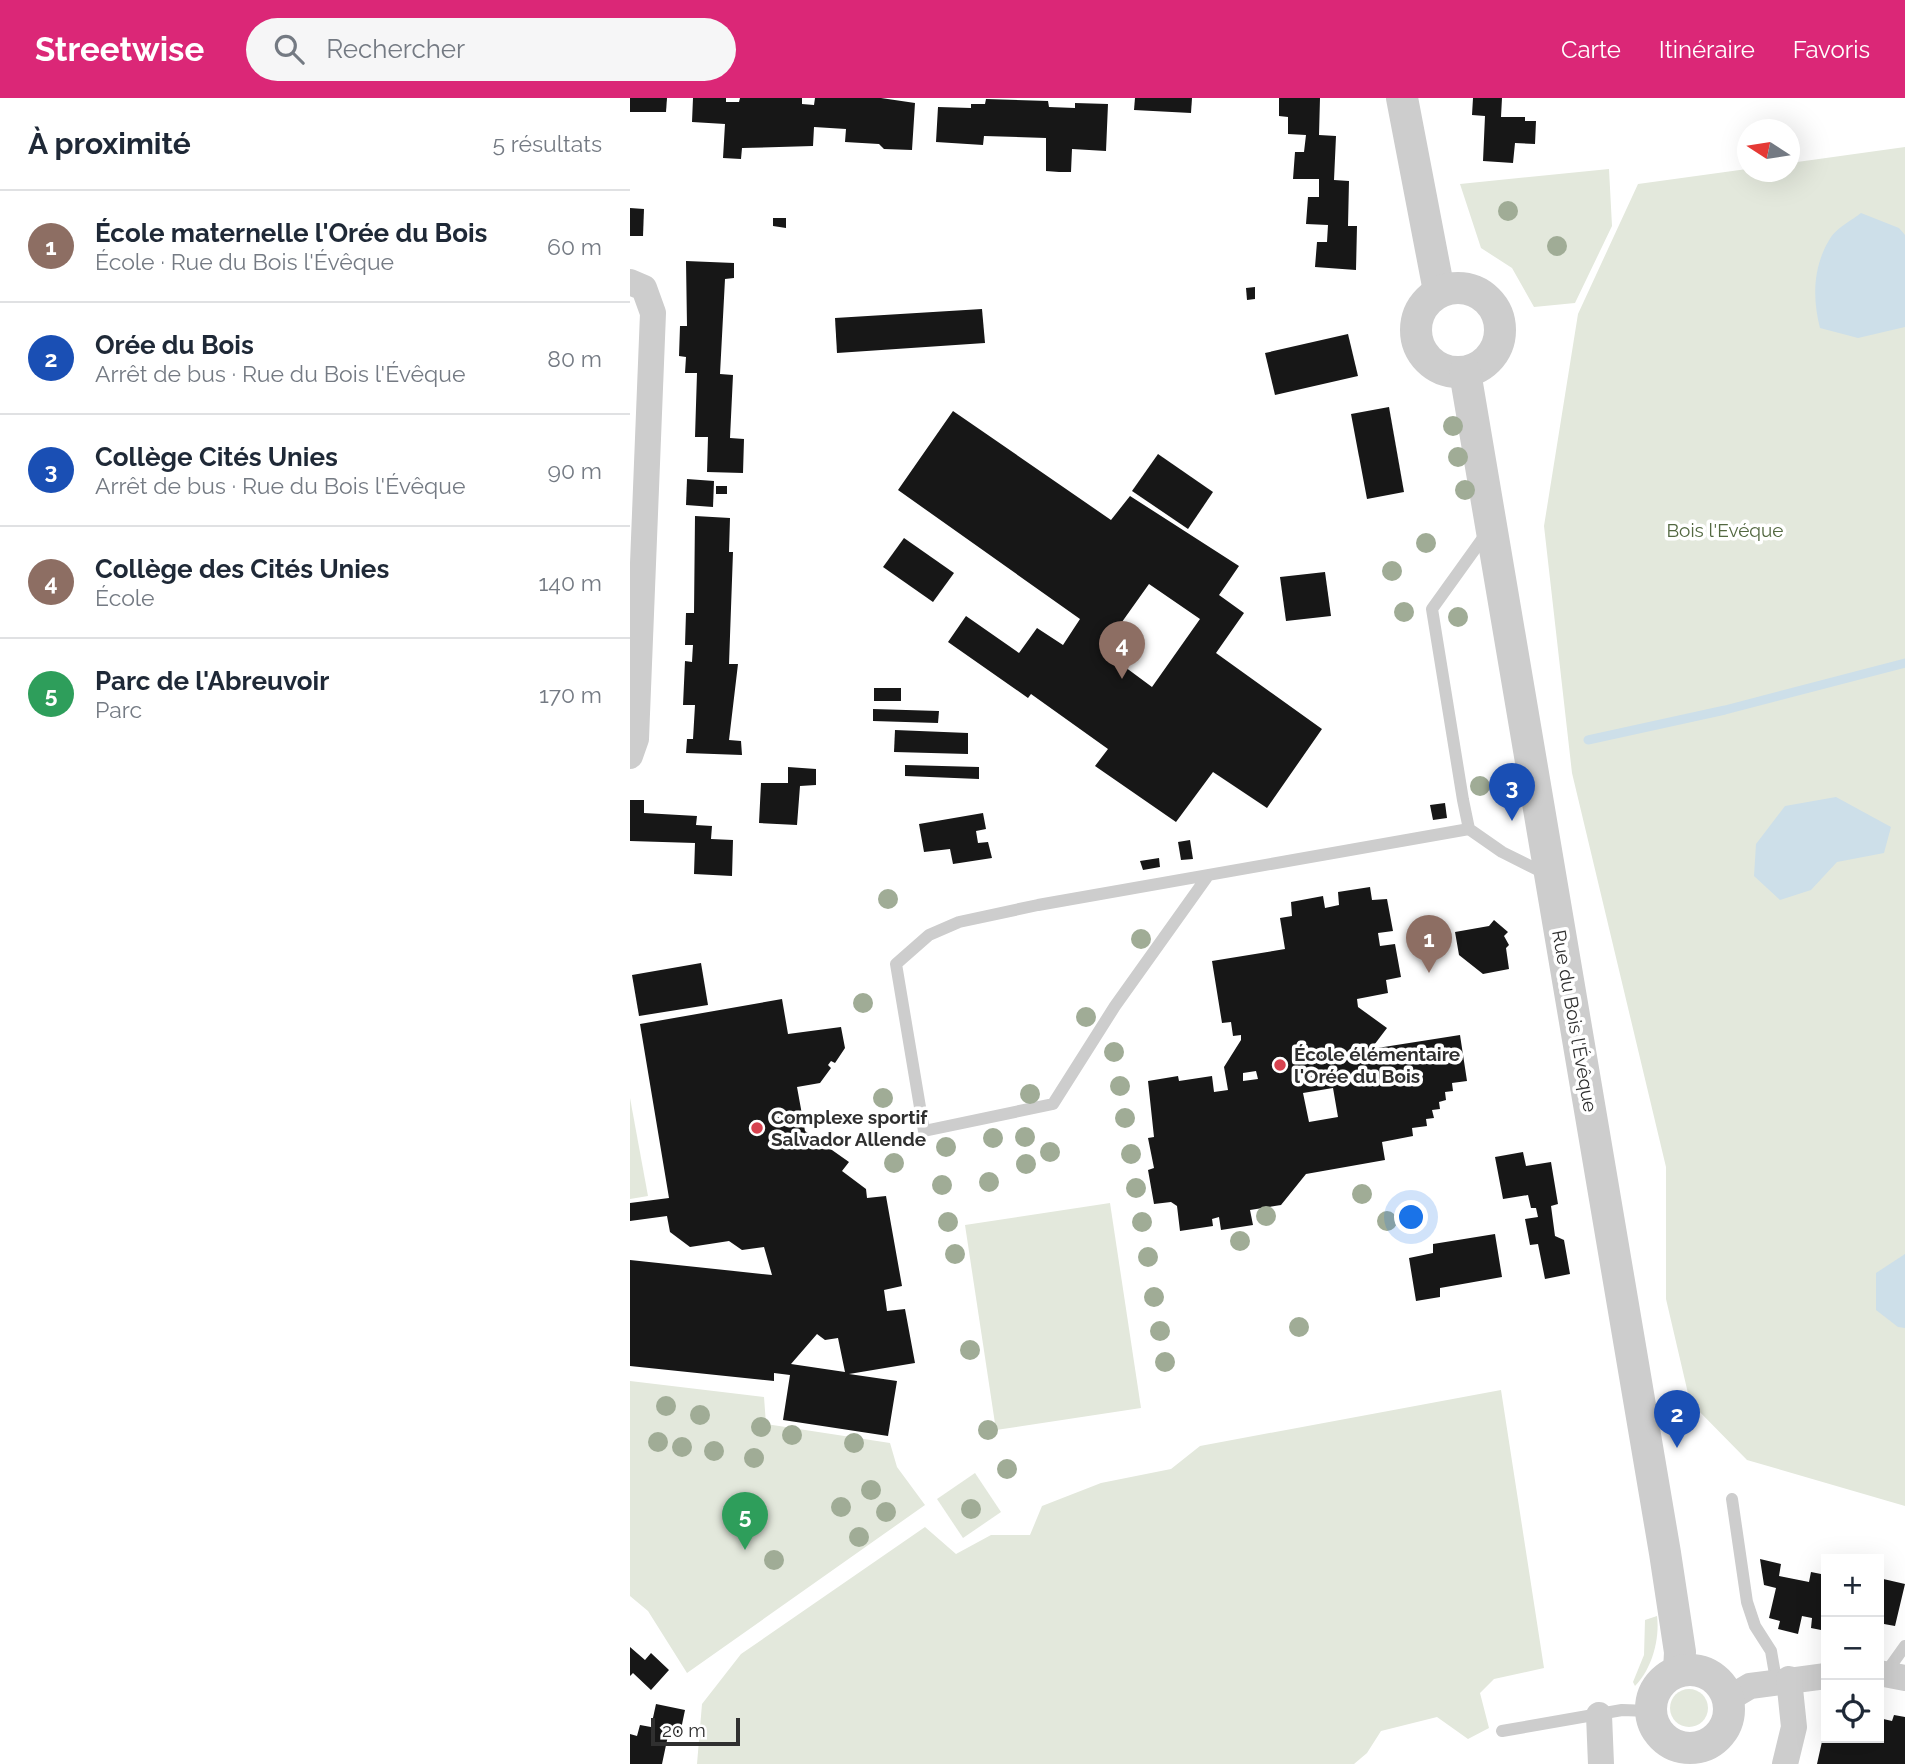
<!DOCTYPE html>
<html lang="fr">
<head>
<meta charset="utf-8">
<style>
	:root { --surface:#fff; --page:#f6f6f7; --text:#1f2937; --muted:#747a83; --line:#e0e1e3; --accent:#db2777 }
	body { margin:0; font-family:Raleway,sans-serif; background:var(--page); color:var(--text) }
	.controls { position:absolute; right:21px; bottom:21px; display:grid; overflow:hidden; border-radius:0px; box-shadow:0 7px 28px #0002 }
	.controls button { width:63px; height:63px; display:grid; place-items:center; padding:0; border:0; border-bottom:2px solid var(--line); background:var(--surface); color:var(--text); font:35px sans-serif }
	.compass { position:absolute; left:1107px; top:21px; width:63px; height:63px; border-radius:50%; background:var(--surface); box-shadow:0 7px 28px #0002; rotate:282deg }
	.scale { position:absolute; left:21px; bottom:18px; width:89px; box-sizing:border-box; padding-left:7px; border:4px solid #303030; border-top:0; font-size:19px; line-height:24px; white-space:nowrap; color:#303030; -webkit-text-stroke:5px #fff; paint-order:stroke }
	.you { position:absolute; left:782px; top:1120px; width:24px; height:24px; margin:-18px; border:5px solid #fff; border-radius:50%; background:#1a73e8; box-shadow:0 0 0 10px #1a73e833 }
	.badge { display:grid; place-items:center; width:46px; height:46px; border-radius:50%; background:var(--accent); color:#fff; font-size:23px; font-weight:700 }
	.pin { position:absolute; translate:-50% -58px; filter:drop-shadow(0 2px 4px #0008) }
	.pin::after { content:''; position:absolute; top:37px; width:24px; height:21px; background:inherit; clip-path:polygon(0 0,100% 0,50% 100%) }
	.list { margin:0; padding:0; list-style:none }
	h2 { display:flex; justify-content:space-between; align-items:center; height:91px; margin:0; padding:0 28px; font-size:30px }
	h2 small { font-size:23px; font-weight:400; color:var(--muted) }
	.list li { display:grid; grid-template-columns:46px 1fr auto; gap:21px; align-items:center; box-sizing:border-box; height:112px; padding:0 28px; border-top:2px solid var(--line) }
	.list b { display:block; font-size:26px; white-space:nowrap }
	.list p { margin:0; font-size:23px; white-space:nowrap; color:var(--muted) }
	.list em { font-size:23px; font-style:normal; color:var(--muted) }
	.icon { flex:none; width:38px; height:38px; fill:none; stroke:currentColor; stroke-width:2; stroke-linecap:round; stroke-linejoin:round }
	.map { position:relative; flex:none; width:1275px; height:1666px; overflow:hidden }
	header { display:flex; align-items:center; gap:42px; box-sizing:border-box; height:98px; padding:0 35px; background:var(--accent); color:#fff }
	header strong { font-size:33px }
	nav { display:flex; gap:38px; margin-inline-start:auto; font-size:24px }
	.search { width:490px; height:63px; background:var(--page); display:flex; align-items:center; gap:18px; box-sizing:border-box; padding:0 24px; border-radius:38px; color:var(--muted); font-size:26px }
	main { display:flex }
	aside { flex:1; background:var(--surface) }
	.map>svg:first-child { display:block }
</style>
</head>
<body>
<header>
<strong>Streetwise</strong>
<div class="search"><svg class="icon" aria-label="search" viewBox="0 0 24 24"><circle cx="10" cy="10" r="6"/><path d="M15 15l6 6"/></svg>Rechercher</div>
<nav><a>Carte</a><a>Itinéraire</a><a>Favoris</a></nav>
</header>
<main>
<aside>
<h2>À proximité<small>5 résultats</small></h2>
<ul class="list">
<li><span class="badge" style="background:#8d6e63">1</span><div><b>École maternelle l'Orée du Bois</b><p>École · Rue du Bois l'Évêque</p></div><em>60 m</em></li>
<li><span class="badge" style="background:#1a4fb4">2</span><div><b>Orée du Bois</b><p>Arrêt de bus · Rue du Bois l'Évêque</p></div><em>80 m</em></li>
<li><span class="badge" style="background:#1a4fb4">3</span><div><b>Collège Cités Unies</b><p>Arrêt de bus · Rue du Bois l'Évêque</p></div><em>90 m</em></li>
<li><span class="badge" style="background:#8d6e63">4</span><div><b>Collège des Cités Unies</b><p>École</p></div><em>140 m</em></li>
<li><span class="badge" style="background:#2e9e5b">5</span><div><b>Parc de l'Abreuvoir</b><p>Parc</p></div><em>170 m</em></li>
</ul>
</aside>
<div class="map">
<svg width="1275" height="1666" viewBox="0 0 1275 1666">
	<rect width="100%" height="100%" fill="#fff"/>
	<g fill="#e3e8dc">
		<path d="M1275,49v1359l-158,-46 -57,-58 -24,-103v-132l-94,-394 -28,-247 34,-212 60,-130 109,-15 1,3h42v-9z"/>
		<path d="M979,71l3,57 -37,77 -41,4 -22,-39 -31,-20 -21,-64z"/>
		<path d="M0,1000l18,98 -18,3z"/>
		<path d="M480,1105l31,205 -145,22 -31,-205z"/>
		<path d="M0,1283l134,16 2,27 124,19 7,24 28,38 -238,168 -39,-62 -18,-15z"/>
		<path d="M871,1292l43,278 -50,11 -14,14 9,35 -21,11 -31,-22 -56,14 -14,22 -13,11h-657l5,-60 39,-50 184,-127 31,27 35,-19h39l12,-29 59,-23 70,-14 29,-23z"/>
		<path d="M345,1375l26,39 -38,26 -26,-39z"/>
		<path d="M1027,1518c3,23 -5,53 -22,70l-2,-4 11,-27 1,-35z"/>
		<circle cx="1059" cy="1610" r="19"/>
	</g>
	<g fill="#cddfe9">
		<path d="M1231,115l38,15 6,7v92l-47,11 -38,-10c-8,-31 -7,-63 11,-91 6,-9 21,-17 30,-24z"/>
		<path d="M1206,699l55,30 -7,26 -47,9 -26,28 -31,10 -26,-24 2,-32 29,-38z"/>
		<path d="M1275,1156v74l-7,-1 -22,-17v-37z"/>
	</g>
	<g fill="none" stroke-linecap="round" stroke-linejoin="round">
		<path stroke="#cddfe9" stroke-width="9" d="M958,642l137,-30 180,-47"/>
	</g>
	<g fill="#171717" fill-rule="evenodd">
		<path d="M0,0h37l-1,14h-36z"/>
		<path d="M63,0h33v4h13l1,-4h62v6l12,1 1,-7h66l34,5 -3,47 -28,-1 -5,-5 -34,-2 1,-13 -32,-2 -1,19 -71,2 -1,11 -18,-1 2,-34 -33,-2z"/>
		<path d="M505,0h57l-1,15 -57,-3z"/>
		<path d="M649,0h41l-1,37 17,1 -2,44 15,1 -1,45h9l-1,44 -41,-3 2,-25h10l1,-17 -22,-1 2,-27h11v-18h-26l2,-27h9l2,-17 -18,-1v-17l-9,-1z"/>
		<path d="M843,0h29l-1,19h24v4h11l-1,23 -20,-1 -2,20 -30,-2 2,-45 -13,-1z"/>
		<path d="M356,1l62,2 1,6 26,1v-5l33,1 -2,47 -34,-2 -1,23h-12l-13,-1v-33l-62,-2 -1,9 -47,-3 2,-35 33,1v-4h14z"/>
		<path d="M0,110l14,1 -1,27h-13z"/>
		<path d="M143,120h13v10l-13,-2z"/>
		<path d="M56,163l48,2v15l-9,1 -5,95 13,1 -3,63 14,1 -1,34 -36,-1 1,-35h-13l2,-64h-12l1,-16 -7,-1 1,-30h7z"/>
		<path d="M625,189v12l-8,1 -1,-12z"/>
		<path d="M352,211l3,34 -148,10 -2,-35z"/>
		<path d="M718,236l10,42 -83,19 -10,-42z"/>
		<path d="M759,309l15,85 -37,7 -16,-85z"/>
		<path d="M323,313l158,109 19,-24 109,70 -20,29 25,18 -28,40 106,76 -55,79 -54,-36 -37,50 -81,-56 13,-17 -77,-55 -3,4 -80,-56 18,-26 53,37 18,-25 26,17 17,-26 -182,-129zM519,486l51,35 -48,68 -50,-37z"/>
		<path d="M528,356l55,38 -25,37 -56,-38z"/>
		<path d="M57,381l27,2 -1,26 -27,-2z"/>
		<rect x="86" y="388" width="11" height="8"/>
		<path d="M65,418l35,2 -1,34h4l-4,112h9l-9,76 12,1 1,14 -56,-2 1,-14h6l2,-34h-12l2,-44 7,1 1,-17h-8l1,-32h8z"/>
		<path d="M274,440l50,35 -21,29 -50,-35z"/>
		<path d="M695,474l6,44 -45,5 -6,-44z"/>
		<rect x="244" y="590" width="27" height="13"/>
		<path d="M243,611l66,2 -1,12 -65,-2z"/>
		<path d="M265,632l73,3v21l-74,-2z"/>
		<path d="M275,667l74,2v12l-74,-3z"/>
		<path d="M158,669l28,2v16l-16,1 -3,39 -38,-2 2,-40h27z"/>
		<path d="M0,702h14v13l53,3 -1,9 16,1 -1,13 22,1 -1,36 -38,-2 1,-31 -65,-2z"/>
		<path d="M815,705l2,15 -14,2 -3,-15z"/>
		<path d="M353,715l3,16 -10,2 2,12 10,-1 4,16 -39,6 -3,-15 -26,3 -5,-28z"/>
		<path d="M560,742l3,19 -12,1 -3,-18z"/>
		<path d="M529,760l1,9 -17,3 -3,-9z"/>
		<path d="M740,789l2,13 15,-1 6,32 -15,2 2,13 15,-2 6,33 -15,3 2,13 -31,6 1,8 29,21 -16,21 89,-14 7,46 -15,2 1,8 -8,1 1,8 -7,2 1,7 -8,1 2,8 -8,1 1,7 -15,2 1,8 -31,6 3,18 -79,14 -25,31 -31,5 3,15 -32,5 -2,-13 -7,2 1,7 -33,5 -3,-25 -6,-4 -17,2 -6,-34 6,-2 -6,-30 6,-1 -6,-56 30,-5 1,5 33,-5 2,16 14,-2 -4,-23 17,-27v-5l-8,1 -2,-14 -9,1 -10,-62 73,-12 -5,-31 12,-2 -1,-14 32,-6 2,12 14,-3 -1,-13zM626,973l2,8 -15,2v-8zM703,990l5,29 -29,5 -6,-29z"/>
		<path d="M864,822l14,12 -4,4 5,9 -3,3 3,21 -26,5 -24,-19 -4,-23 34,-6z"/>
		<path d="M71,865l7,42 -69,11 -7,-41z"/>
		<path d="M152,901l6,35 53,-7 4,21 -10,15 -4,-2 -3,4 3,3 -11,15 -23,4 8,44 44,31 -7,9 24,18 1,9 19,-2 16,90 -18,4 3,21 18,-2 10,54 -66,11 48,7 -9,55 -105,-16 7,-45 -16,-2v8l-144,-15v-106l142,15 -8,-28 -22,3 -13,-9 -39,6 -20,-15 -3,-16 -37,5v-18l39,-5 -29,-174zM187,1236l8,6 13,-2 7,34 -54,-8z"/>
		<path d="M893,1054l3,14 25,-4 7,42 -7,2 4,30 9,4 6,34 -25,5 -7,-35 -8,1 -5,-26 13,-2 -2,-9h-5l-3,-13 -25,4 -8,-42z"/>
		<path d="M865,1136l7,43 -62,11v9l-24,4 -7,-43 24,-5v-9z"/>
		<path d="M1130,1461l21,5 -2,12 30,6 2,-10 15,3v56l-15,-3 1,-10 -10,-2 -4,18 -20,-5 2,-8 -11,-3 7,-30 -12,-3z"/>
		<path d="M1249,1480l26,6 -10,42 -11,-2 -2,10 -3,-1z"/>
		<path d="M0,1549l15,13 6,-7 18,17 -18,20 -18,-17 -3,3z"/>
		<path d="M26,1606l29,6 -5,24 -11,-3 -7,33h-32v-30l7,2 3,-11 11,2z"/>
		<path d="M1264,1617l11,2v47h-88l6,-27 28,6 1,-5h27v-20l13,3z"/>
	</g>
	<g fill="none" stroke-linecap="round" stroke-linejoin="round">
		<g stroke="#cdcdcd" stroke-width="12">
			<path d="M858,433l-56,78 31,191 6,29 33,23 44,22"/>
			<path d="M577,779l-92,129 -62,98 -129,27 -28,-167 33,-29 30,-13 79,-17 431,-76"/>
			<path d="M1102,1401l15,103 8,24 16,25 5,29"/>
			<path d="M1255,1576l20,-28"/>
			<path d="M872,1633l120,-21 28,1"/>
		</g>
		<g stroke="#cdcdcd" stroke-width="26">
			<path d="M0,184l14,6 9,25 -17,426 -6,17"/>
			<path d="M1249,1575l26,5"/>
			<path d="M1098,1601l22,-13 76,-10"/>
			<path d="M969,1617l2,49"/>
			<path d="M1155,1666l9,-37 -5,-48"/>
		</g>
		<g stroke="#cdcdcd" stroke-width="32">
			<path d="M772,0l37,193"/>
			<circle cx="828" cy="232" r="42"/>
			<path d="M835,274l200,1181 15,99 -1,19"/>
			<circle cx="1060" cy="1611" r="39"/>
		</g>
	</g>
	<g fill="#a0ac96">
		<circle cx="878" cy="113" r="10"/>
		<circle cx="927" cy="148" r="10"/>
		<circle cx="823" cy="328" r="10"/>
		<circle cx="828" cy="359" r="10"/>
		<circle cx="835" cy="392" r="10"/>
		<circle cx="796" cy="445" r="10"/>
		<circle cx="762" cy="473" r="10"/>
		<circle cx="774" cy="514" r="10"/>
		<circle cx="828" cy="519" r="10"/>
		<circle cx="850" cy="688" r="10"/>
		<circle cx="258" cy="801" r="10"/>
		<circle cx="511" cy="841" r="10"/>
		<circle cx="233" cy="905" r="10"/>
		<circle cx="456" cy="919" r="10"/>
		<circle cx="484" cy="954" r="10"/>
		<circle cx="490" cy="988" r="10"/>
		<circle cx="400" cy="996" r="10"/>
		<circle cx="253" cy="1000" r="10"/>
		<circle cx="495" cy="1020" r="10"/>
		<circle cx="395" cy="1039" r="10"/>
		<circle cx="363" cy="1040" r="10"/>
		<circle cx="316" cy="1049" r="10"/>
		<circle cx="420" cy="1054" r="10"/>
		<circle cx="501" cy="1056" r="10"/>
		<circle cx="264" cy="1065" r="10"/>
		<circle cx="396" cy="1066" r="10"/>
		<circle cx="359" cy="1084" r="10"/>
		<circle cx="312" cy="1087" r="10"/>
		<circle cx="506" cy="1090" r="10"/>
		<circle cx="732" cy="1096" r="10"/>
		<circle cx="636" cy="1118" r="10"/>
		<circle cx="757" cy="1123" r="10"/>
		<circle cx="318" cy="1124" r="10"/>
		<circle cx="512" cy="1124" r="10"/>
		<circle cx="610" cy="1143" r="10"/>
		<circle cx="325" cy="1156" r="10"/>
		<circle cx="518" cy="1159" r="10"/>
		<circle cx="524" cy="1199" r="10"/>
		<circle cx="669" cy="1229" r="10"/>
		<circle cx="530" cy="1233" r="10"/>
		<circle cx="340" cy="1252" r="10"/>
		<circle cx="535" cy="1264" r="10"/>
		<circle cx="36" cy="1308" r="10"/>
		<circle cx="70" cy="1317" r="10"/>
		<circle cx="131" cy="1329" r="10"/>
		<circle cx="358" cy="1332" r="10"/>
		<circle cx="162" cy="1337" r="10"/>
		<circle cx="28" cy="1344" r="10"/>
		<circle cx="224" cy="1345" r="10"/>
		<circle cx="52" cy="1349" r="10"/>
		<circle cx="84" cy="1353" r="10"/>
		<circle cx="124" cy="1360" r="10"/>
		<circle cx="377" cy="1371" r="10"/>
		<circle cx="241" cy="1392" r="10"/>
		<circle cx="211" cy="1409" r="10"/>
		<circle cx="341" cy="1411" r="10"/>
		<circle cx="256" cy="1414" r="10"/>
		<circle cx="229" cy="1439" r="10"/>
		<circle cx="144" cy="1462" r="10"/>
	</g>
	<g fill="#d6424f" stroke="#fff" stroke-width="2.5">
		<circle cx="650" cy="967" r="7"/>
		<circle cx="127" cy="1030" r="7"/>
	</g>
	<g text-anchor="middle" stroke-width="7" stroke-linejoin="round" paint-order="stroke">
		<g font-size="19" fill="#536841" stroke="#fff">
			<text x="1095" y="439">Bois l'Evéque</text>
		</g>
		<g font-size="19" fill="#303030" stroke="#fff">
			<text transform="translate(945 923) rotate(80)" y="7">Rue du Bois l'Évêque</text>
		</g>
		<g font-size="19" font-weight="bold" fill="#303030" stroke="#fff" text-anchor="start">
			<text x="664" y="963">École élémentaire<tspan x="664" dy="22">l'Orée du Bois</tspan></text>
			<text x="141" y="1026">Complexe sportif<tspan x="141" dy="22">Salvador Allende</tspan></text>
		</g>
	</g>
</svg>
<div class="controls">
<button>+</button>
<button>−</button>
<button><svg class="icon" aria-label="locate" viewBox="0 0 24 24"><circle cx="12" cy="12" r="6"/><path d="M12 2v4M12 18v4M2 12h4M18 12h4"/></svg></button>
</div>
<svg class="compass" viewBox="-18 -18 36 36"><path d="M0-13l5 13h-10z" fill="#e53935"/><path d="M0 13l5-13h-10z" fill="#747a83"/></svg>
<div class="scale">20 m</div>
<div class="you"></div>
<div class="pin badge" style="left:799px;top:875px;background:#8d6e63">1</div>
<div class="pin badge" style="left:1047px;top:1350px;background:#1a4fb4">2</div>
<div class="pin badge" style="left:882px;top:723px;background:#1a4fb4">3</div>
<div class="pin badge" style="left:492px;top:581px;background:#8d6e63">4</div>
<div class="pin badge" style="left:115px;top:1452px;background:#2e9e5b">5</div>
</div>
</main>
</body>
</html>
